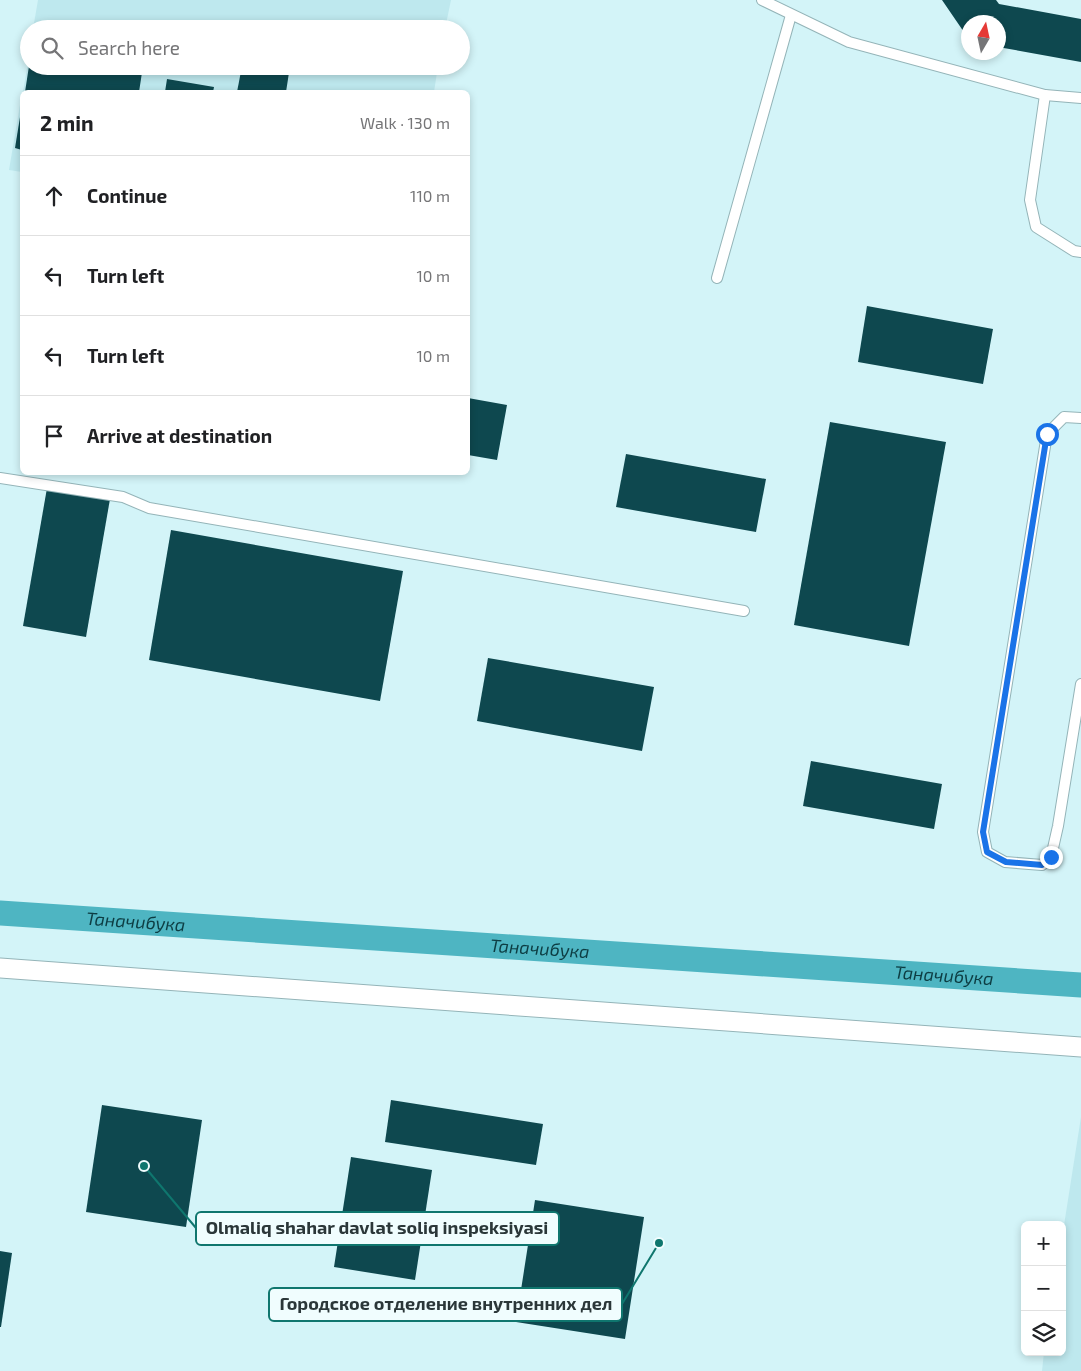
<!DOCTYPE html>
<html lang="en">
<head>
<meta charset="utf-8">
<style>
	:root { --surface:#fff; --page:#f2f2f2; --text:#202124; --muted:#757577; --line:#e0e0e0 }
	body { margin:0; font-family:"Exo 2",sans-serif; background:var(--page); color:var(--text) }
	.controls { position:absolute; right:15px; bottom:15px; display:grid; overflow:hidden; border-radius:8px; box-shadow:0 2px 8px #0003 }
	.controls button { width:45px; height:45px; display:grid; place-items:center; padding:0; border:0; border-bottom:1px solid var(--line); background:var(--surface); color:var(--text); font:25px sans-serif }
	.compass { position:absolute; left:961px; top:15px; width:45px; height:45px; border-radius:50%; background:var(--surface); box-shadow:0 2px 8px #0003; rotate:9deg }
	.stop { position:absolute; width:15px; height:15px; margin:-11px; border:4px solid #1a73e8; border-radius:50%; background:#fff }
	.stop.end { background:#1a73e8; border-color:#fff; box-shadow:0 1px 5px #0008 }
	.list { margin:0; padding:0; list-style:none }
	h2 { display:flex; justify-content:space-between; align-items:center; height:65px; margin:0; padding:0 20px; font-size:21px }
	h2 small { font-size:16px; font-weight:400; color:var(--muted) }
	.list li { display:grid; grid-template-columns:32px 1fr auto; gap:15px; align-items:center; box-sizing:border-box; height:80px; padding:0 20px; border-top:1px solid var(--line) }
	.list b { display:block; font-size:19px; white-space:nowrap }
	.list em { font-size:16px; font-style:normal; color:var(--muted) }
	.icon { flex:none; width:28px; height:28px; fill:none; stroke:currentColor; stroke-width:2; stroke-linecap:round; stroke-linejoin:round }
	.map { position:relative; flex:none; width:1081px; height:1371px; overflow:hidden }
	.search { position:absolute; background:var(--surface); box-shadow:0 2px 8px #0003; left:20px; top:20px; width:450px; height:55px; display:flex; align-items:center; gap:12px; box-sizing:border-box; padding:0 18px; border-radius:28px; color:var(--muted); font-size:19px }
	.panel { position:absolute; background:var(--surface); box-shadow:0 2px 8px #0003; left:20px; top:90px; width:450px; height:385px; border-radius:8px }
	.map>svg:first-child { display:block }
</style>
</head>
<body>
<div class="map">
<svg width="1081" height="1371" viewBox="0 0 1081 1371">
	<rect width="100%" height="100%" fill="#d3f4f8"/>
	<g fill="#bee8ee">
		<path d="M38,0h413l-6,29h-412z"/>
		<path d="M29,56v10h409l-4,26h-411z"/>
		<path d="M22,93v79l-13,-2z"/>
		<path d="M1081,1117v254h-39l2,-19h18v-114z"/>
	</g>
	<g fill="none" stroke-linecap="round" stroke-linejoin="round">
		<path stroke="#4eb5c2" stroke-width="25" id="s1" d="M0,913l1081,72"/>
	</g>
	<g fill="#0e484f">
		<path d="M942,0h54l3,4 82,15v43l-83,-15v-25h-30v16z"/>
		<path d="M29,66h114l-4,26h-114z"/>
		<path d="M242,66h48l-4,26h-49z"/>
		<path d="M167,79l47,8 -1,5h-48z"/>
		<path d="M21,111l1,1v38l-7,-2z"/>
		<path d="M867,306l126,23 -10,55 -125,-22z"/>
		<path d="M468,398l39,7 -10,55 -29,-5z"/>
		<path d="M830,422l116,20 -37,204 -115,-21z"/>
		<path d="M626,454l140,25 -10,53 -140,-25z"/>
		<path d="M47,488l63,11 -24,138 -63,-11z"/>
		<path d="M171,530l232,41 -23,130 -231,-41z"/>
		<path d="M488,658l166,29 -12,64 -165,-30z"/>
		<path d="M811,761l131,23 -8,45 -131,-23z"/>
		<path d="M391,1100l152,24 -7,41 -151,-23z"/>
		<path d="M102,1105l100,15 -16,107 -100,-15z"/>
		<path d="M351,1157l81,13 -17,110 -81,-13z"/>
		<path d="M535,1200l109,17 -19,122 -109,-17z"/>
		<path d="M0,1251l12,2 -11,74h-1z"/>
	</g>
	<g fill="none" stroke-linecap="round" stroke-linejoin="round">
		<g stroke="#94b4b8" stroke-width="12">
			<g id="lane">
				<path d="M762,0l87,42 196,53 36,3"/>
				<path d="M1045,95l-15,105 6,27 38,24 7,1"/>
				<path d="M717,278l74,-263"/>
				<path d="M1081,418l-17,-1 -17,17 -64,398 4,20 18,10 37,3 9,-8 7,-31 23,-142"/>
				<path d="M0,478l123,19 26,11 595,103"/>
			</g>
		</g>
		<g stroke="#94b4b8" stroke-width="21">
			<path id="street" d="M0,968l1081,79"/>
		</g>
		<use href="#lane" stroke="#fff" stroke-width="10"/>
		<use href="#street" stroke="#fff" stroke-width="19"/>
	</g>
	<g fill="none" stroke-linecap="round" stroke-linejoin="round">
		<path stroke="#1a73e8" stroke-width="6" d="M1047,434l-64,398 4,20 19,10 36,3 9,-8"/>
	</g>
	<g text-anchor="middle" stroke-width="5" stroke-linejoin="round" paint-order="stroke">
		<g font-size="18" font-style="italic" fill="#0d3d43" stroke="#f0fdfe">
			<text dy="6" stroke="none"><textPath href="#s1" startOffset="136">Таначибука</textPath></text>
			<text dy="6" stroke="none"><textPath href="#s1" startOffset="541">Таначибука</textPath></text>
			<text dy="6" stroke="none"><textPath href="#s1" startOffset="946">Таначибука</textPath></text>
		</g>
	</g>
	<path fill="none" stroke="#0f766e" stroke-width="2" d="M144 1166L196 1228M659 1243L622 1304"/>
	<g fill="#0f766e" stroke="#f0fdfe" stroke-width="2">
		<circle cx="144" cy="1166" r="5"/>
		<circle cx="659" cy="1243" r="5"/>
	</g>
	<g fill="#f0fdfe" stroke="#0f766e" stroke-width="2">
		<rect x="196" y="1212" width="363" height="33" rx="5"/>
		<rect x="269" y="1288" width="353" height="33" rx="5"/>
	</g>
	<g font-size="18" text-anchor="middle" font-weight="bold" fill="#2b3739">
		<text x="377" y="1234">Olmaliq shahar davlat soliq inspeksiyasi</text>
		<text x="446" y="1310">Городское отделение внутренних дел</text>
	</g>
</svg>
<div class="controls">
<button>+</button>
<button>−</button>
<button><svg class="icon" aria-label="layers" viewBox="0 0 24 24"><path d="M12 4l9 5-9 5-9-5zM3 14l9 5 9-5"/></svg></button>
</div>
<svg class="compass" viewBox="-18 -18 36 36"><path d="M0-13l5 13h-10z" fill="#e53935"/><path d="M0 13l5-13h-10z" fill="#757577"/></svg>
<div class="stop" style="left:1047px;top:434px"></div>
<div class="stop end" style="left:1051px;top:857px"></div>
<div class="search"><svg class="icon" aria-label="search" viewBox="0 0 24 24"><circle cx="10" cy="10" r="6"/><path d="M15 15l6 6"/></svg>Search here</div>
<section class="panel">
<h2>2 min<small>Walk · 130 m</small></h2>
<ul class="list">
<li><svg class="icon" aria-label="ahead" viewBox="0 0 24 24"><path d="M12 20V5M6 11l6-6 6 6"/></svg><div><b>Continue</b></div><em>110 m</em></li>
<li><svg class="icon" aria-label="left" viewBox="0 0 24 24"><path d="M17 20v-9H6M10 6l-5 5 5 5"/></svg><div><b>Turn left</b></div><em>10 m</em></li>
<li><svg class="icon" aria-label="left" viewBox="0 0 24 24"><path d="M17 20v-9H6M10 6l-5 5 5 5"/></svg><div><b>Turn left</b></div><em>10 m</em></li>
<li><svg class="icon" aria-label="arrive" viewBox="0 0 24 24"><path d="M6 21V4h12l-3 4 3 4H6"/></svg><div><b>Arrive at destination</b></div></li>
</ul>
</section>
</div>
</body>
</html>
